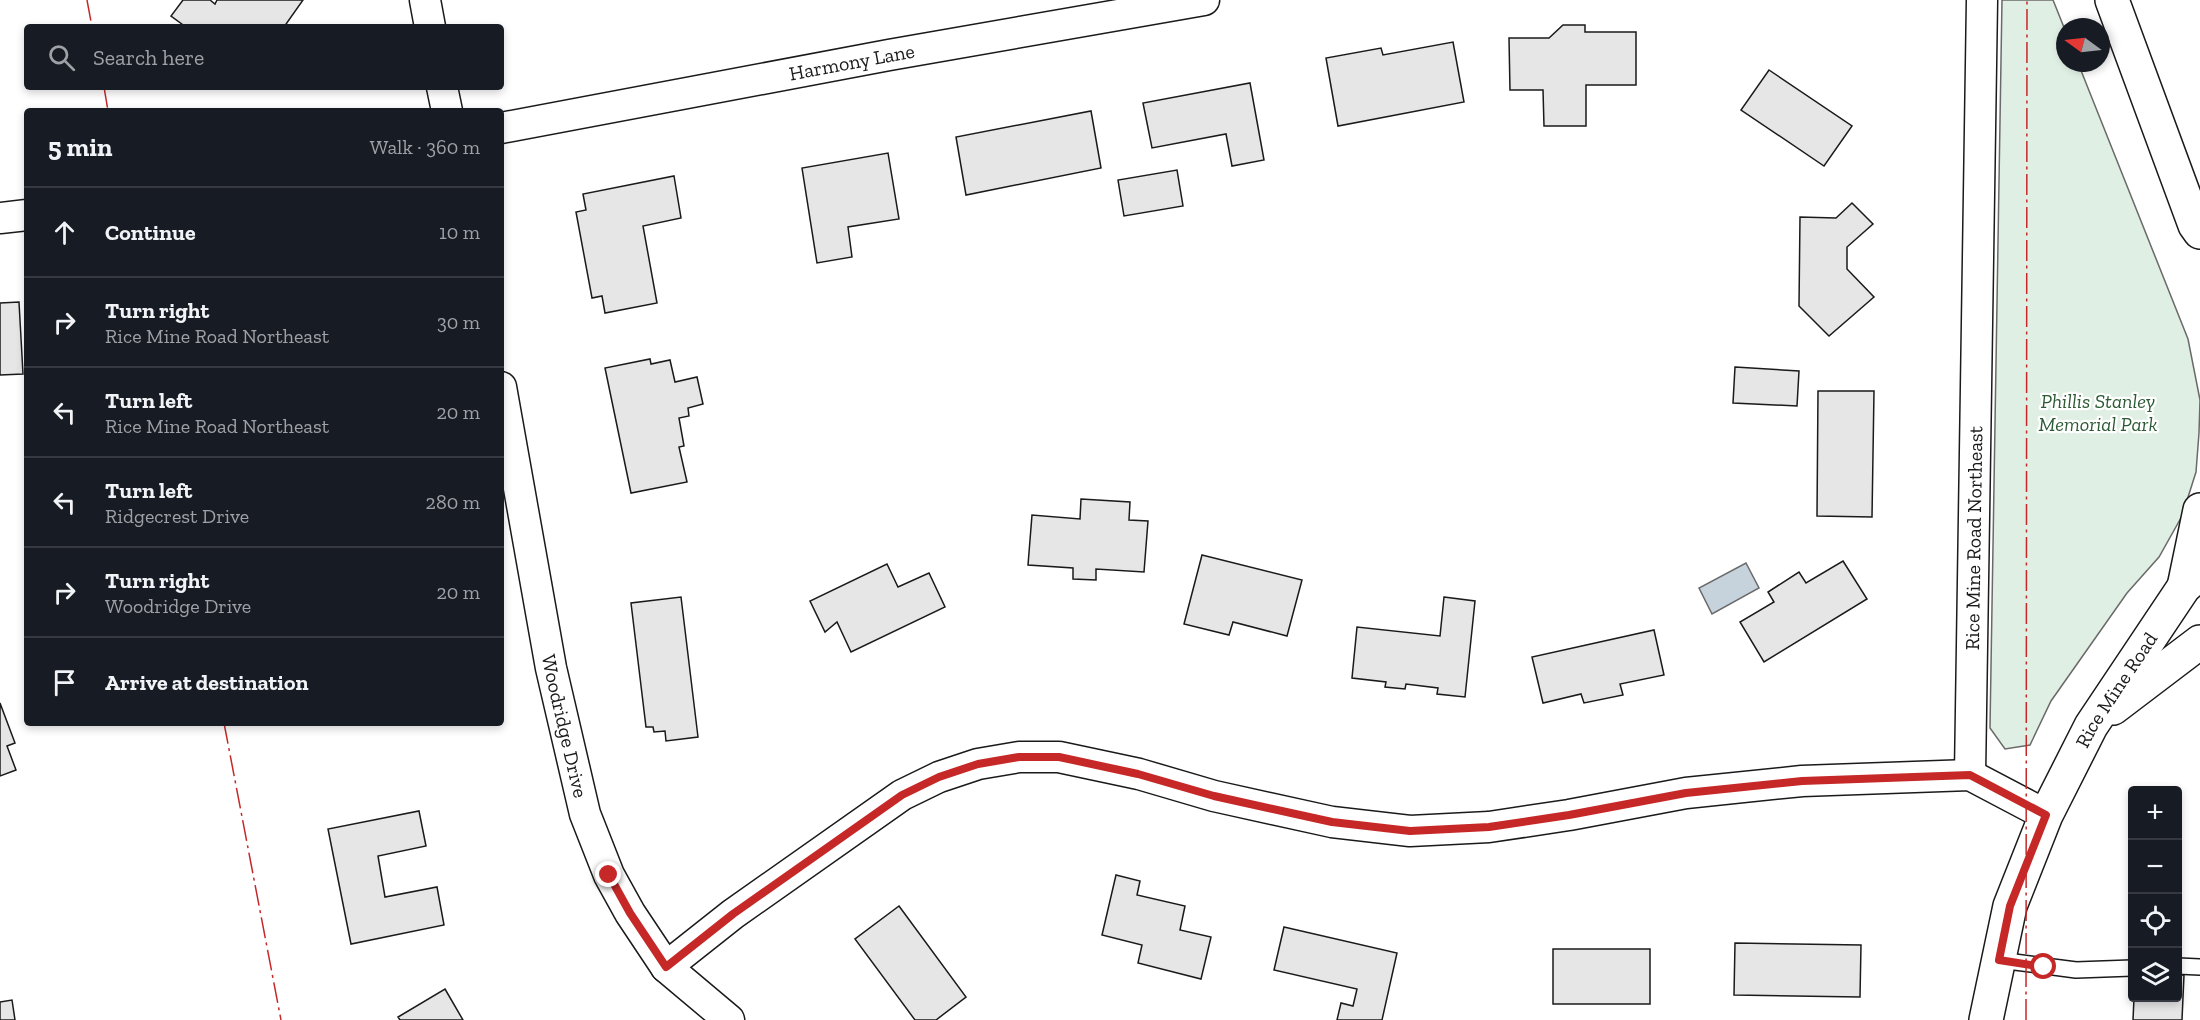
<!DOCTYPE html>
<html lang="en">
<head>
<meta charset="utf-8">
<style>
	:root { --surface:#171b24; --page:#20242c; --text:#f1f3f6; --muted:#9ea1a6; --line:#363941 }
	body { margin:0; font-family:"Zilla Slab",serif; background:var(--page); color:var(--text) }
	.controls { position:absolute; right:18px; bottom:18px; display:grid; overflow:hidden; border-radius:6px; box-shadow:0 3px 9px #0003 }
	.controls button { width:54px; height:54px; display:grid; place-items:center; padding:0; border:0; border-bottom:2px solid var(--line); background:var(--surface); color:var(--text); font:30px sans-serif }
	.compass { position:absolute; left:2056px; top:18px; width:54px; height:54px; border-radius:50%; background:var(--surface); box-shadow:0 3px 9px #0003; rotate:285deg }
	.stop { position:absolute; width:18px; height:18px; margin:-14px; border:4px solid #c62828; border-radius:50%; background:#fff }
	.stop.end { background:#c62828; border-color:#fff; box-shadow:0 2px 6px #0008 }
	.list { margin:0; padding:0; list-style:none }
	h2 { display:flex; justify-content:space-between; align-items:center; height:78px; margin:0; padding:0 24px; font-size:26px }
	h2 small { font-size:20px; font-weight:400; color:var(--muted) }
	.list li { display:grid; grid-template-columns:39px 1fr auto; gap:18px; align-items:center; box-sizing:border-box; height:90px; padding:0 24px; border-top:2px solid var(--line) }
	.list b { display:block; font-size:22px; white-space:nowrap }
	.list p { margin:0; font-size:20px; white-space:nowrap; color:var(--muted) }
	.list em { font-size:20px; font-style:normal; color:var(--muted) }
	.icon { flex:none; width:33px; height:33px; fill:none; stroke:currentColor; stroke-width:2; stroke-linecap:round; stroke-linejoin:round }
	.map { position:relative; flex:none; width:2200px; height:1020px; overflow:hidden }
	.search { position:absolute; background:var(--surface); box-shadow:0 3px 9px #0003; left:24px; top:24px; width:480px; height:66px; display:flex; align-items:center; gap:15px; box-sizing:border-box; padding:0 21px; border-radius:6px; color:var(--muted); font-size:22px }
	.panel { position:absolute; background:var(--surface); box-shadow:0 3px 9px #0003; left:24px; top:108px; width:480px; height:618px; border-radius:6px }
	.map>svg:first-child { display:block }
</style>
</head>
<body>
<div class="map">
<svg width="2200" height="1020" viewBox="0 0 2200 1020">
	<rect width="100%" height="100%" fill="#fff"/>
	<path fill="#e0efe3" stroke="#6a6a6a" stroke-width="1.5" d="M2002,0h51l12,30v33h13l110,276 12,61 -1,33 -3,39 -14,44 -23,41 -32,36 -76,108 -21,44 -25,4 -15,-21z"/>
	<path fill="#c6d2dc" stroke="#6a6a6a" stroke-width="1.5" d="M1746,563l13,25 -47,26 -13,-26z"/>
	<g fill="#e6e6e6" stroke="#1a1a1a" stroke-width="1.5">
		<path d="M183,0h27l5,4 2,-4h86l-19,27h-98l-15,-11z"/>
		<path d="M1563,25h22v7h51v53h-50v41h-42l-1,-36h-33l-1,-52h40z"/>
		<path d="M1453,42l11,60 -126,24 -12,-68 55,-10 2,7z"/>
		<path d="M1769,70l83,56 -28,40 -83,-56z"/>
		<path d="M1250,83l14,77 -32,6 -6,-32 -74,14 -9,-45z"/>
		<path d="M1091,111l10,57 -135,27 -10,-58z"/>
		<path d="M888,153l11,66 -51,8 4,30 -35,6 -15,-95z"/>
		<path d="M1177,170l6,36 -59,10 -6,-36z"/>
		<path d="M674,176l7,42 -38,8 14,77 -52,10 -3,-17 -10,2 -16,-86 10,-2 -3,-16z"/>
		<path d="M1852,203l21,21 -26,23v22l27,28 -45,39 -30,-30 1,-89 36,1z"/>
		<path d="M19,302l4,72 -23,1v-72z"/>
		<path d="M650,359l1,5 19,-4 5,22 22,-5 6,27 -15,4 1,8 -10,2 5,28 -5,1 8,35 -56,11 -26,-125z"/>
		<path d="M1735,367l64,4 -2,35 -64,-3z"/>
		<path d="M1818,391h56l-2,126 -55,-1z"/>
		<path d="M1081,499l49,3 -1,18 19,1 -4,51 -48,-3v11l-23,-1v-11l-45,-3 4,-50 48,4z"/>
		<path d="M1202,555l100,25 -15,56 -54,-14 -4,13 -45,-11z"/>
		<path d="M1843,561l24,38 -103,63 -24,-40 34,-20 -6,-10 31,-20 7,11z"/>
		<path d="M887,564l11,23 31,-14 16,34 -94,45 -14,-30 -12,10 -15,-31z"/>
		<path d="M681,597l17,140 -32,4 -1,-10 -11,1 -1,-5h-7l-15,-124z"/>
		<path d="M1444,597l31,4 -10,96 -28,-3 1,-6 -32,-4 -1,5 -20,-2 1,-5 -34,-4 5,-51 83,9z"/>
		<path d="M1654,630l10,45 -44,9 3,11 -39,8 -3,-9 -38,9 -11,-46z"/>
		<path d="M0,703l15,40 -8,3 9,24 -16,6z"/>
		<path d="M419,811l7,35 -48,10 7,41 52,-10 7,38 -93,19 -23,-115z"/>
		<path d="M1116,875l24,6 -3,14 48,11 -5,24 31,7 -10,42 -63,-16 4,-18 -40,-10z"/>
		<path d="M899,906l67,91 -30,23h-21l-60,-81z"/>
		<path d="M1284,927l113,26 -15,67h-45l4,-17 12,3 4,-17 -83,-19z"/>
		<path d="M1735,943l126,2 -1,52 -126,-2z"/>
		<rect x="1553" y="949" width="97" height="55"/>
		<path d="M2178,975h6l-2,45h-49l1,-22h44z"/>
		<path d="M445,989l18,31h-63l-2,-3z"/>
		<path d="M12,1000l3,20h-15v-18z"/>
	</g>
	<g fill="none" stroke-linecap="round" stroke-linejoin="round">
		<g stroke="#1a1a1a" stroke-width="18">
			<g id="lane">
				<path d="M1999,960l77,10 56,-2"/>
				<path d="M2178,966l22,1"/>
			</g>
		</g>
		<g stroke="#1a1a1a" stroke-width="33">
			<g id="street">
				<path d="M425,0l5,27"/>
				<path d="M442,87l5,24"/>
				<path id="s1" d="M501,128l388,-73 315,-55"/>
				<path d="M0,218l27,-3"/>
				<path id="s2" d="M501,387l50,281 34,146 24,61 21,38 36,54 63,53"/>
				<path id="s3" d="M1970,775l12,-775"/>
				<path d="M666,967l67,-53 169,-119 37,-18 39,-13 41,-7h40l80,17 75,22 118,26 78,9 79,-4 80,-12 117,-22 116,-12 168,-6 76,40"/>
			</g>
		</g>
		<g stroke="#1a1a1a" stroke-width="36">
			<g id="secondary">
				<path d="M2112,0l83,225 5,7"/>
				<path d="M2184,587l16,-77"/>
				<path d="M2113,708l87,-66"/>
				<path id="s4" d="M1986,1020l24,-114 36,-91 45,-89 93,-139 16,-14"/>
			</g>
		</g>
		<use href="#lane" stroke="#fff" stroke-width="15"/>
		<use href="#street" stroke="#fff" stroke-width="30"/>
		<use href="#secondary" stroke="#fff" stroke-width="33"/>
		<g stroke="#c62828" stroke-width="1.5" stroke-dasharray="21 4.5 3 4.5" stroke-linecap="butt">
			<path d="M87,0l5,27"/>
			<path d="M104,87l4,24"/>
			<path d="M224,723l57,297"/>
			<path d="M2026,1020l1,-1020"/>
		</g>
	</g>
	<g fill="none" stroke-linecap="round" stroke-linejoin="round">
		<path stroke="#c62828" stroke-width="8" d="M609,875l21,38 36,54 67,-53 169,-119 37,-18 39,-13 41,-7h40l79,17 76,22 118,26 78,9 79,-4 80,-12 117,-22 116,-12 168,-6 76,40 -36,91 -11,54 45,7"/>
	</g>
	<g text-anchor="middle" stroke-width="4.5" stroke-linejoin="round" paint-order="stroke">
		<g font-size="20" fill="#1a1a1a" stroke="#fff">
			<text dy="7" stroke="none"><textPath href="#s1" startOffset="357">Harmony Lane</textPath></text>
			<text dy="7" stroke="none"><textPath href="#s3" startOffset="237">Rice Mine Road Northeast</textPath></text>
			<text dy="7" stroke="none"><textPath href="#s4" startOffset="358">Rice Mine Road</textPath></text>
			<text dy="7" stroke="none"><textPath href="#s2" startOffset="345">Woodridge Drive</textPath></text>
		</g>
		<g font-size="20" font-style="italic" fill="#2b5a34" stroke="#fff">
			<text x="2098" y="408">Phillis Stanley<tspan x="2098" dy="23">Memorial Park</tspan></text>
		</g>
	</g>
</svg>
<div class="controls">
<button>+</button>
<button>−</button>
<button><svg class="icon" aria-label="locate" viewBox="0 0 24 24"><circle cx="12" cy="12" r="6"/><path d="M12 2v4M12 18v4M2 12h4M18 12h4"/></svg></button>
<button><svg class="icon" aria-label="layers" viewBox="0 0 24 24"><path d="M12 4l9 5-9 5-9-5zM3 14l9 5 9-5"/></svg></button>
</div>
<svg class="compass" viewBox="-18 -18 36 36"><path d="M0-13l5 13h-10z" fill="#e53935"/><path d="M0 13l5-13h-10z" fill="#9ea1a6"/></svg>
<div class="stop" style="left:2044px;top:967px"></div>
<div class="stop end" style="left:609px;top:875px"></div>
<div class="search"><svg class="icon" aria-label="search" viewBox="0 0 24 24"><circle cx="10" cy="10" r="6"/><path d="M15 15l6 6"/></svg>Search here</div>
<section class="panel">
<h2>5 min<small>Walk · 360 m</small></h2>
<ul class="list">
<li><svg class="icon" aria-label="ahead" viewBox="0 0 24 24"><path d="M12 20V5M6 11l6-6 6 6"/></svg><div><b>Continue</b></div><em>10 m</em></li>
<li><svg class="icon" aria-label="right" viewBox="0 0 24 24"><path d="M7 20v-9h11M14 6l5 5-5 5"/></svg><div><b>Turn right</b><p>Rice Mine Road Northeast</p></div><em>30 m</em></li>
<li><svg class="icon" aria-label="left" viewBox="0 0 24 24"><path d="M17 20v-9H6M10 6l-5 5 5 5"/></svg><div><b>Turn left</b><p>Rice Mine Road Northeast</p></div><em>20 m</em></li>
<li><svg class="icon" aria-label="left" viewBox="0 0 24 24"><path d="M17 20v-9H6M10 6l-5 5 5 5"/></svg><div><b>Turn left</b><p>Ridgecrest Drive</p></div><em>280 m</em></li>
<li><svg class="icon" aria-label="right" viewBox="0 0 24 24"><path d="M7 20v-9h11M14 6l5 5-5 5"/></svg><div><b>Turn right</b><p>Woodridge Drive</p></div><em>20 m</em></li>
<li><svg class="icon" aria-label="arrive" viewBox="0 0 24 24"><path d="M6 21V4h12l-3 4 3 4H6"/></svg><div><b>Arrive at destination</b></div></li>
</ul>
</section>
</div>
</body>
</html>
